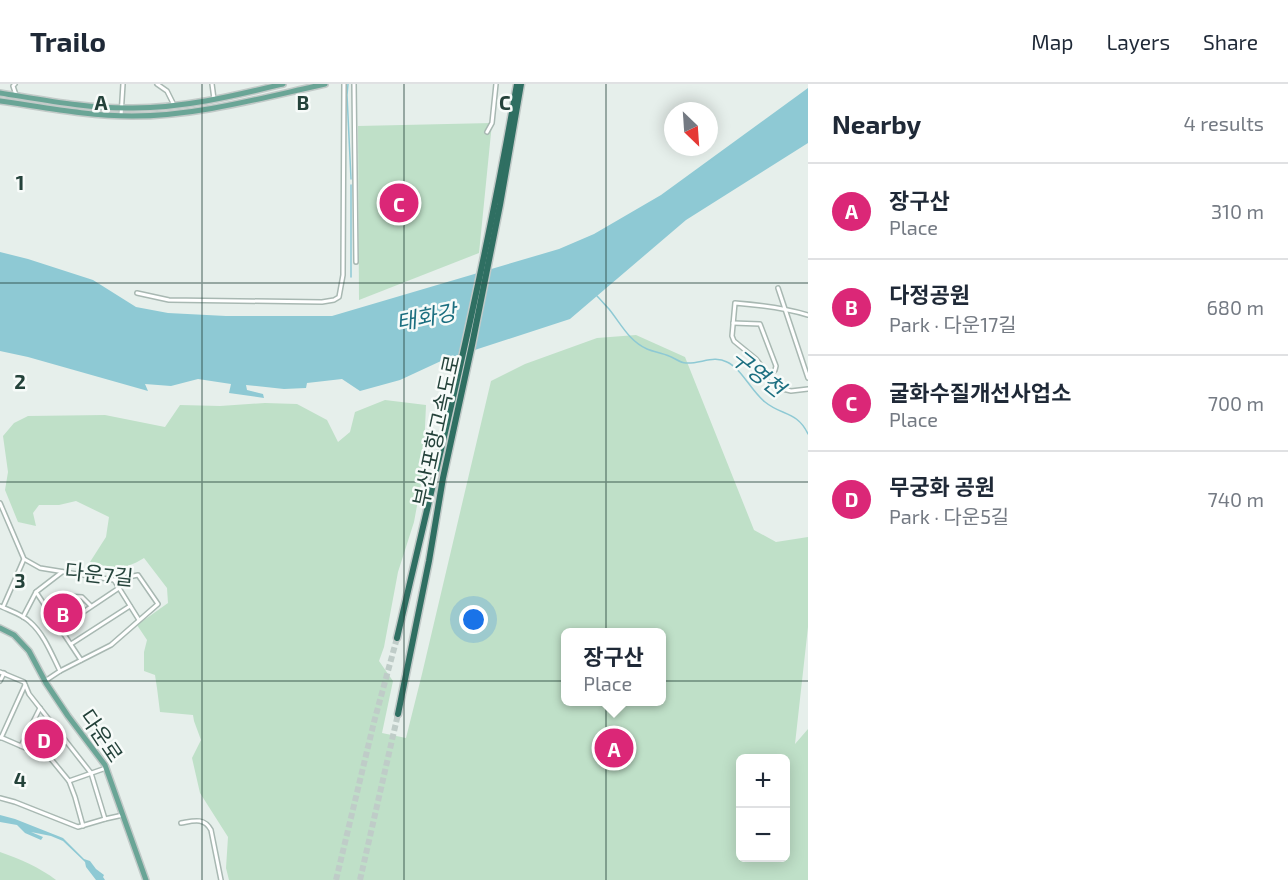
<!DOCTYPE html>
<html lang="en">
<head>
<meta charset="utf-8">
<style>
	:root { --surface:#fff; --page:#f6f6f7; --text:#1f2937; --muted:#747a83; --line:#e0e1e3; --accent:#db2777 }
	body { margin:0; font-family:"Exo 2","Noto Sans KR",sans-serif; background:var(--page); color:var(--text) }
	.controls { position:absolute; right:18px; bottom:18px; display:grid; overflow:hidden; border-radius:9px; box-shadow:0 3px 15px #0003 }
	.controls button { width:54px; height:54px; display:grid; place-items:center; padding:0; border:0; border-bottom:2px solid var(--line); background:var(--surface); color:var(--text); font:30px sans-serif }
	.compass { position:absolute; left:664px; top:18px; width:54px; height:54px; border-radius:50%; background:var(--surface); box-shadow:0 3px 15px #0003; rotate:155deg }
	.you { position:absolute; left:474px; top:536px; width:21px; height:21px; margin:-15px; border:4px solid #fff; border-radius:50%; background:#1a73e8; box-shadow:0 0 0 9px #1a73e833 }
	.badge { display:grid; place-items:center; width:39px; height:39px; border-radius:50%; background:var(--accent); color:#fff; font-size:20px; font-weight:700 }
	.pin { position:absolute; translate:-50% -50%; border:3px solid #fff; box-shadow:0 2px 6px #0006 }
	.popup { position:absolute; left:561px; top:544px; width:105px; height:78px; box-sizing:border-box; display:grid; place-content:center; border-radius:9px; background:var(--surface); filter:drop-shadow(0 2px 4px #0005); font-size:20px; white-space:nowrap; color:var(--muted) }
	.popup b { font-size:22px; color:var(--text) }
	.popup::after { content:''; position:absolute; left:50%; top:100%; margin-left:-12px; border:12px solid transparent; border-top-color:var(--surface) }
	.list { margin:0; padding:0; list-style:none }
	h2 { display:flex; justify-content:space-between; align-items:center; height:78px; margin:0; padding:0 24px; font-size:26px }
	h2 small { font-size:20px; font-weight:400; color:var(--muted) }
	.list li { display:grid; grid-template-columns:39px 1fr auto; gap:18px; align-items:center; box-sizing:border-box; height:96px; padding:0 24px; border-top:2px solid var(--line) }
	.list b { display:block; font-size:22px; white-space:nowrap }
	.list p { margin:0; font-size:20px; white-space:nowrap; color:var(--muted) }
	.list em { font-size:20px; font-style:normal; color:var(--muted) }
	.map { position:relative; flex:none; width:808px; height:796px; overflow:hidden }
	header { display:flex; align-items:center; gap:36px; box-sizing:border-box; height:84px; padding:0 30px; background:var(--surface); border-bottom:2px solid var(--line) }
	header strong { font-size:28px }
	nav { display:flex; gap:33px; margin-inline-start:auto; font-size:21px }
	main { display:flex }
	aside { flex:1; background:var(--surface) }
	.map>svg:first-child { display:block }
</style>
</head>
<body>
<header>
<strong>Trailo</strong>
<nav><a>Map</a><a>Layers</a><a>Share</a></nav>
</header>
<main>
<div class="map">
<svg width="808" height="796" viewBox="0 0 808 796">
	<rect width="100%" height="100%" fill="#e6efeb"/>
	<g fill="#bfe0c8" fill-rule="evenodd">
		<path d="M492,39l-13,130 -120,47 -1,-174z"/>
		<path d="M636,251l49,22 69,173 22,12 32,-5v90l-13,117 13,-15v151h-579l-3,-12 2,-31 -28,-44 -8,-35 9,-18 -7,-19 -1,-6 -33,-3 -3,-24 -2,-13 -11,-4v-19l3,-12 -10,-15 31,-22 -1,-15 -23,-30c-20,13 -32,10 -54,4l16,-25 3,-20 -33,-16 -17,4h-20l-6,8 3,13 -18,-4 -13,-32 3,-18 -5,-36 11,-13 14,-7 77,-1 60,12 15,-22 40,1 45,-3 32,1 30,16 11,22 12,-10 5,-20 30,-12 41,5 -3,68 -9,49 -16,50 -14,75 -5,14 14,20 -11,52 24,5 16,-64 69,-293 34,-17 72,-26zM566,548h96v70h-96zM740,674h46v100h-46z"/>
		<path d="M66,513l15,1 4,2v3l-26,18 -9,-13z"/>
		<path d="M48,639l13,15 -18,15 -18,-8 5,-15 12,4z"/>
		<path d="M0,768c20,7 39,15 56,28h-56z"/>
	</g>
	<g fill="#8ec9d4">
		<path d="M808,4v55l-122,77 -116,99 -129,42 -41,19 -40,11 -18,-12 -35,4 -1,5 -22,1 -38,-4 1,5 16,4 1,4 -35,-5 2,-9 -33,-5 -27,7 -26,-2 3,7 -120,-34 -28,-6v-99l28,7 65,21 43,27 32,6 58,3h106l227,-67 35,-15 67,-39z"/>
		<path d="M0,731l15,4 48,19 21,21 6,2 6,8 8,6 -1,2 2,3h-9l-10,-13 -1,-5 -22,-21 -12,-5 -20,-4 12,5 -2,3 -16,-7 -8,-8 -17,-3z"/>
	</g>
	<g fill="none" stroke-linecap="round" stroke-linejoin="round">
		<g stroke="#8ec9d4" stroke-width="1.5">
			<path d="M348,0l-1,11 4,84"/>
			<path d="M351,101v92"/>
			<path d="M597,212c4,4 8,9 12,13 12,15 20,32 38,40 7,3 15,4 22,7 6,2 11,7 17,7 14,1 28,-8 41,-1 15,7 24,29 38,40 17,14 32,9 43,32"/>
		</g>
		<g stroke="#bfccc8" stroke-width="6" stroke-dasharray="6 3" stroke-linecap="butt">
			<path d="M336,796l38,-158 23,-84"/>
			<path d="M360,796l38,-166"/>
		</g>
		<g stroke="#a8b8b2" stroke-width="6">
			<g id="minor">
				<path d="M15,0l-2,2 3,9"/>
				<path d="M157,0l10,7 7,14"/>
				<path d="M212,0l2,15"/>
				<path d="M354,0l2,178"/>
				<path d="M121,32l2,-32"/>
				<path d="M487,48l5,-9 4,-39"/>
				<path d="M778,204l30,90"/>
				<path d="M137,209l32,7 153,2 12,-2 5,-3 4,-22 1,-191"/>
				<path d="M808,231c-24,-7 -48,-10 -73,-12l-3,33 2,5 22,18 23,29 12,3 17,-2"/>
				<path d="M733,239l27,1 16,42 -1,4 -5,6"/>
				<path d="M0,419l24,56 16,9 74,12 24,-5 20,29 -47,41 -51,26 -15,10"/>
				<path d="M114,496l25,40"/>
				<path d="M36,508l45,68"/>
				<path d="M0,522c10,5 22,8 30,16 14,12 22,33 30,49"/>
				<path d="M3,523l21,-48"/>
				<path d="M47,525l19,-13 16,1 9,9"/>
				<path d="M23,533l13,-25 26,-20"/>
				<path d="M61,543l58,-39"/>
				<path d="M71,560l59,-38"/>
				<path d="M0,588l24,10 5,12 62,79 14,46"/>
				<path d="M0,597l4,-8"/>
				<path d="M0,653l51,22 18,22 6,16 8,29"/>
				<path d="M1,654l24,-53"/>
				<path d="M21,662l19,-38"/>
				<path d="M69,697l37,-13"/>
				<path d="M0,714l15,4 63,25 27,-8 18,-4"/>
				<path d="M181,739c12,-2 23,-6 30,7l10,50"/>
			</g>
		</g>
		<g stroke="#c2cac8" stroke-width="8">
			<g id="primary">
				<path d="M0,9c44,7 89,16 133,15 51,0 100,-12 150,-24"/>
				<path d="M0,17c43,6 88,15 132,15 65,0 129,-18 193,-32"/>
				<path d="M0,544l14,7 15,16 17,32 22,33 37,49 41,115"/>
			</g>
		</g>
		<g stroke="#c2cac8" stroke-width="9">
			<g id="motorway">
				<path d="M397,554c43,-184 88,-368 120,-554"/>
				<path d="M398,630l31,-153 14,-83 29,-133 28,-140 21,-121"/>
			</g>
		</g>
		<use href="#minor" stroke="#fff" stroke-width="3"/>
		<use href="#primary" stroke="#6aa596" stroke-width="5"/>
		<use href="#motorway" stroke="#2f6f62" stroke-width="6"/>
	</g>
	<path fill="none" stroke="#24423a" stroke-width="1.5" stroke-opacity="0.55" d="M202,0v796M404,0v796M606,0v796M0,199h808M0,398h808M0,597h808"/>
	<g text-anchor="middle" stroke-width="5" stroke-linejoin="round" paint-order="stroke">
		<g font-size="21" fill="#24423a" stroke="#f7fbf9">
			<text transform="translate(437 347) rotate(-78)" y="7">부산포항고속도로</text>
			<text transform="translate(99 491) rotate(6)" y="7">다운7길</text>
			<text transform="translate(101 652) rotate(56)" y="7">다운로</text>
		</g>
		<g font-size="22" font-style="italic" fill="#1c6f80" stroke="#f7fbf9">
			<text transform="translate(426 233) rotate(-11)" y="8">태화강</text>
			<text transform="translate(758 289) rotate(38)" y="8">구영천</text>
		</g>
	</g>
	<g font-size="20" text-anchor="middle" font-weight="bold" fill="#24423a" stroke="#f7fbf9" stroke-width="5" stroke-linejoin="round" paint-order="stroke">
		<text x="101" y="26">A</text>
		<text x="303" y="26">B</text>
		<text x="505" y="26">C</text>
		<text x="20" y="106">1</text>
		<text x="20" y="305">2</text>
		<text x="20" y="504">3</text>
		<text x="20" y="703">4</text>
	</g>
</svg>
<div class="controls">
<button>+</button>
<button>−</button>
</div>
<svg class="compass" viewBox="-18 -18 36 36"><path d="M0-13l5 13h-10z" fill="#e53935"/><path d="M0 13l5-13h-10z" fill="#747a83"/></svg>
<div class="you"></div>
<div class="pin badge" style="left:614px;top:664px">A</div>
<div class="popup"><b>장구산</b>Place</div>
<div class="pin badge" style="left:63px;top:529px">B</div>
<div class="pin badge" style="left:399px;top:119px">C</div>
<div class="pin badge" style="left:44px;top:655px">D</div>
</div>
<aside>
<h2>Nearby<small>4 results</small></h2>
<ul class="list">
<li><span class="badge">A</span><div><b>장구산</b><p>Place</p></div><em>310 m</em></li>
<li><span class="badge">B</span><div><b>다정공원</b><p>Park · 다운17길</p></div><em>680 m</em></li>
<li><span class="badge">C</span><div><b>굴화수질개선사업소</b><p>Place</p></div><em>700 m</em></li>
<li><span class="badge">D</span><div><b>무궁화 공원</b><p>Park · 다운5길</p></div><em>740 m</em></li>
</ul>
</aside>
</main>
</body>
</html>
